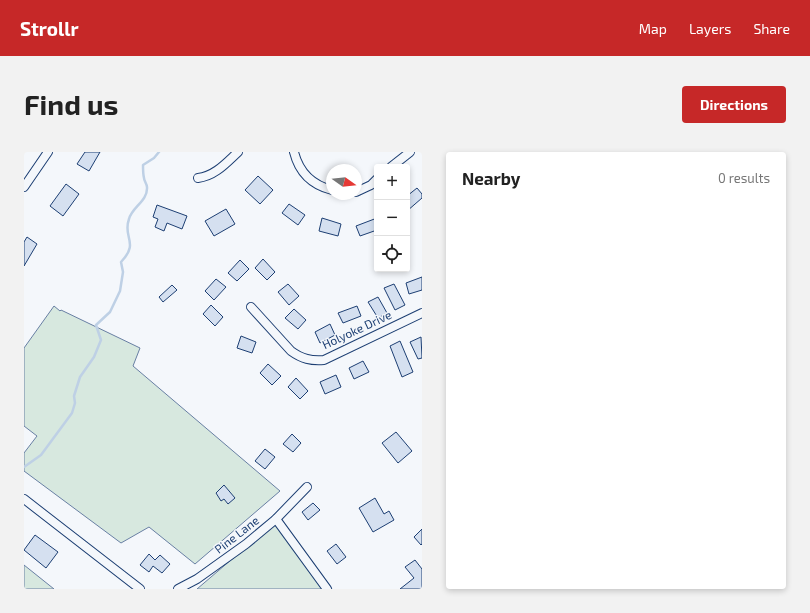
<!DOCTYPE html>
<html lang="en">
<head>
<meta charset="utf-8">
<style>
	:root { --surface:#fff; --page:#f2f2f2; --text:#222; --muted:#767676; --line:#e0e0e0; --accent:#c62828 }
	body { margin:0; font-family:"Exo 2",sans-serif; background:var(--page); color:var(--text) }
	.controls { position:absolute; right:12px; top:12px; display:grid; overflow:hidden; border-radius:4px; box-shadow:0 2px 6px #0003 }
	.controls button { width:36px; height:36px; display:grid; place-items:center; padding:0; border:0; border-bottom:1px solid var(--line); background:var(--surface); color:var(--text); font:20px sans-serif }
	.compass { position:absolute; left:302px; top:12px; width:36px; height:36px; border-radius:50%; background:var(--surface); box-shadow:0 2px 6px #0003; rotate:105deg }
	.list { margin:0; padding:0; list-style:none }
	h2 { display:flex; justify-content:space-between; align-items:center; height:52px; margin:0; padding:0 16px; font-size:17px }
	h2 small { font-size:13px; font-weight:400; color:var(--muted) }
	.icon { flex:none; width:22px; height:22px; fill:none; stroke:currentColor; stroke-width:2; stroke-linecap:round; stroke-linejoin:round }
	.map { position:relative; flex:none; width:398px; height:437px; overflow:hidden; border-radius:4px }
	header { display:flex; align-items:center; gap:24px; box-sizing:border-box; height:56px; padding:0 20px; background:var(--accent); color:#fff }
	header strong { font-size:19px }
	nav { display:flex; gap:22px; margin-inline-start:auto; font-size:14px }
	.intro { display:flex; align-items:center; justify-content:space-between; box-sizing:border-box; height:96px; padding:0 24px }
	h1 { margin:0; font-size:28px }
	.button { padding:10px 18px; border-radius:4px; background:var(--accent); color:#fff; font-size:14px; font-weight:700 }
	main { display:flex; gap:24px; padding:0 24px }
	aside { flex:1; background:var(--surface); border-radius:4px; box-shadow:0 2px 6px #0003 }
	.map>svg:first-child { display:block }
</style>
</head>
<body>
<header>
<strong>Strollr</strong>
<nav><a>Map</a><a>Layers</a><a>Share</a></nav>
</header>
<div class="intro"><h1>Find us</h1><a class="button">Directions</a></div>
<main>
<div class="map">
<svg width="398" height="437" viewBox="0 0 398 437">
	<rect width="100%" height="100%" fill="#f4f7fb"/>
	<g fill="#d7e8df" stroke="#687fa3">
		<path d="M30,154l6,5 1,-1 79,38 -7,18 147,125 -85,73 -46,-37 -28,16 -97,-72v-18l13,-17 -13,-10v-78z"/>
		<path d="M256,366l52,71h-135z"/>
		<path d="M0,413l30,24h-30z"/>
	</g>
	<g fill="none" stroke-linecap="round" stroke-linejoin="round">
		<path stroke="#bed0e5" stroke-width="2.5" d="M0,315l17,-12 31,-42 3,-10 -1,-7 6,-19 14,-20 7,-17 -5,-15 14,-13 10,-21 3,-19 -2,-10c19,-20 1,-24 8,-43 3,-12 19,-18 18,-32 0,-3 -3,-6 -3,-9 -1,-4 -1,-9 -1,-13l11,-7 5,-6"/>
	</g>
	<g fill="#d5e0f0" stroke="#1d3f73">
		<path d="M61,0h15l-11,19 -12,-7z"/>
		<path d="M234,24l15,14 -13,14 -15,-14z"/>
		<path d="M42,32l13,10 -16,22 -13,-10z"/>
		<path d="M393,36l5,6v4l-15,13v-15z"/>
		<path d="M265,52l16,11 -7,10 -16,-12z"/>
		<path d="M133,53l30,11 -5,13 -15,-6 -3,8 -9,-4 3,-8 -5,-2z"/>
		<path d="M202,57l9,15 -21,12 -9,-15z"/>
		<path d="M298,66l19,6 -3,12 -19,-5z"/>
		<path d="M353,66v12l-17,6 -4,-10z"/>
		<path d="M3,85l10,7 -13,22v-24z"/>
		<path d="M239,107l12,13 -8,8 -12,-12z"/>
		<path d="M216,108l9,9 -12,12 -9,-8z"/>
		<path d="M398,125v13l-13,4 -3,-11z"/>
		<path d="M192,127l10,8 -12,13 -9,-9z"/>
		<path d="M264,132l11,12 -10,9 -11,-13z"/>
		<path d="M370,132l11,21 -10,5 -11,-22z"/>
		<path d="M148,133l5,5 -14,12 -4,-5z"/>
		<path d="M354,145l9,16 -9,5 -10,-16z"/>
		<path d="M187,153l12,12 -8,9 -12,-12z"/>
		<path d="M333,154l4,10 -18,7 -5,-10z"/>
		<path d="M270,157l12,11 -8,9 -13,-11z"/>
		<path d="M306,172l5,11 -15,8 -5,-11z"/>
		<path d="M217,184l15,6 -4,11 -15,-5z"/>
		<path d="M397,185l1,21 -4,1 -8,-17z"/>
		<path d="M376,189l13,31 -11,5 -12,-31z"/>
		<path d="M339,209l6,11 -15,7 -5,-11z"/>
		<path d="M244,212l13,12 -9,9 -12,-12z"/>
		<path d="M312,223l5,12 -16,7 -5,-12z"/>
		<path d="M272,226l12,13 -8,8 -12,-12z"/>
		<path d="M372,280l16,19 -14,12 -16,-20z"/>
		<path d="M268,282l9,9 -8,9 -10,-8z"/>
		<path d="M241,297l10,8 -10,12 -10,-8z"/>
		<path d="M200,333l11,13 -7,6 -4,-5 -3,2 -5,-8z"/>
		<path d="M351,346l9,16 5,-3 5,9 -21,12 -14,-24z"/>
		<path d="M289,351l7,7 -12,10 -6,-8z"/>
		<path d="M398,377v15l-1,1 -7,-8z"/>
		<path d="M11,383l23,17 -12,16 -22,-18z"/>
		<path d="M312,392l10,13 -9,7 -10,-13z"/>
		<path d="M125,402l6,6 5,-5 10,9 -8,9 -9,-7 -4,6 -9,-7z"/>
		<path d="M391,408l7,9v20h-22l14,-11 -9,-11z"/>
	</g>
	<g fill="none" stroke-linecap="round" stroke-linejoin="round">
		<g stroke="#1d3f73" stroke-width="10">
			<g id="minor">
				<path d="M270,0c5,20 18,33 38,38"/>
				<path d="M367,15l19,-15"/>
				<path d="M174,26c17,-2 28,-15 40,-26"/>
				<path d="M0,35l24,-35"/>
				<path d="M332,40l15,-7 6,-6"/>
				<path d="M227,155l40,44c11,8 20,10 33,9l98,-47"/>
				<path d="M0,347l116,90"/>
				<path d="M252,367l51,70"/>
				<path d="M154,437l19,-10 49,-35 30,-25 31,-32"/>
			</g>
		</g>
		<use href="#minor" stroke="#f4f7fb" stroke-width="8"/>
	</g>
	<g text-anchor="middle" stroke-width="3" stroke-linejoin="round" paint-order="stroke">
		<g font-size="12" fill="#1d3f73" stroke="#f4f7fb">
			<text transform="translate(333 178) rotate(-25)" y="4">Holyoke Drive</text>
			<text transform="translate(213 383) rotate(-38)" y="4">Pine Lane</text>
		</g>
	</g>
</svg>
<div class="controls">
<button>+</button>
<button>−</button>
<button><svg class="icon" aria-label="locate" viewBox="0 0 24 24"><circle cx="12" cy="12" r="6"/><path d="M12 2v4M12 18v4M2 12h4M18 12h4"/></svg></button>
</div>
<svg class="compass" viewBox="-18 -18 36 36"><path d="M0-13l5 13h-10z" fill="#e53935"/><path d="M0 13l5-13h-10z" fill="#767676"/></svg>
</div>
<aside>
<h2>Nearby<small>0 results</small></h2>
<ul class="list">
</ul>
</aside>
</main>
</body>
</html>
